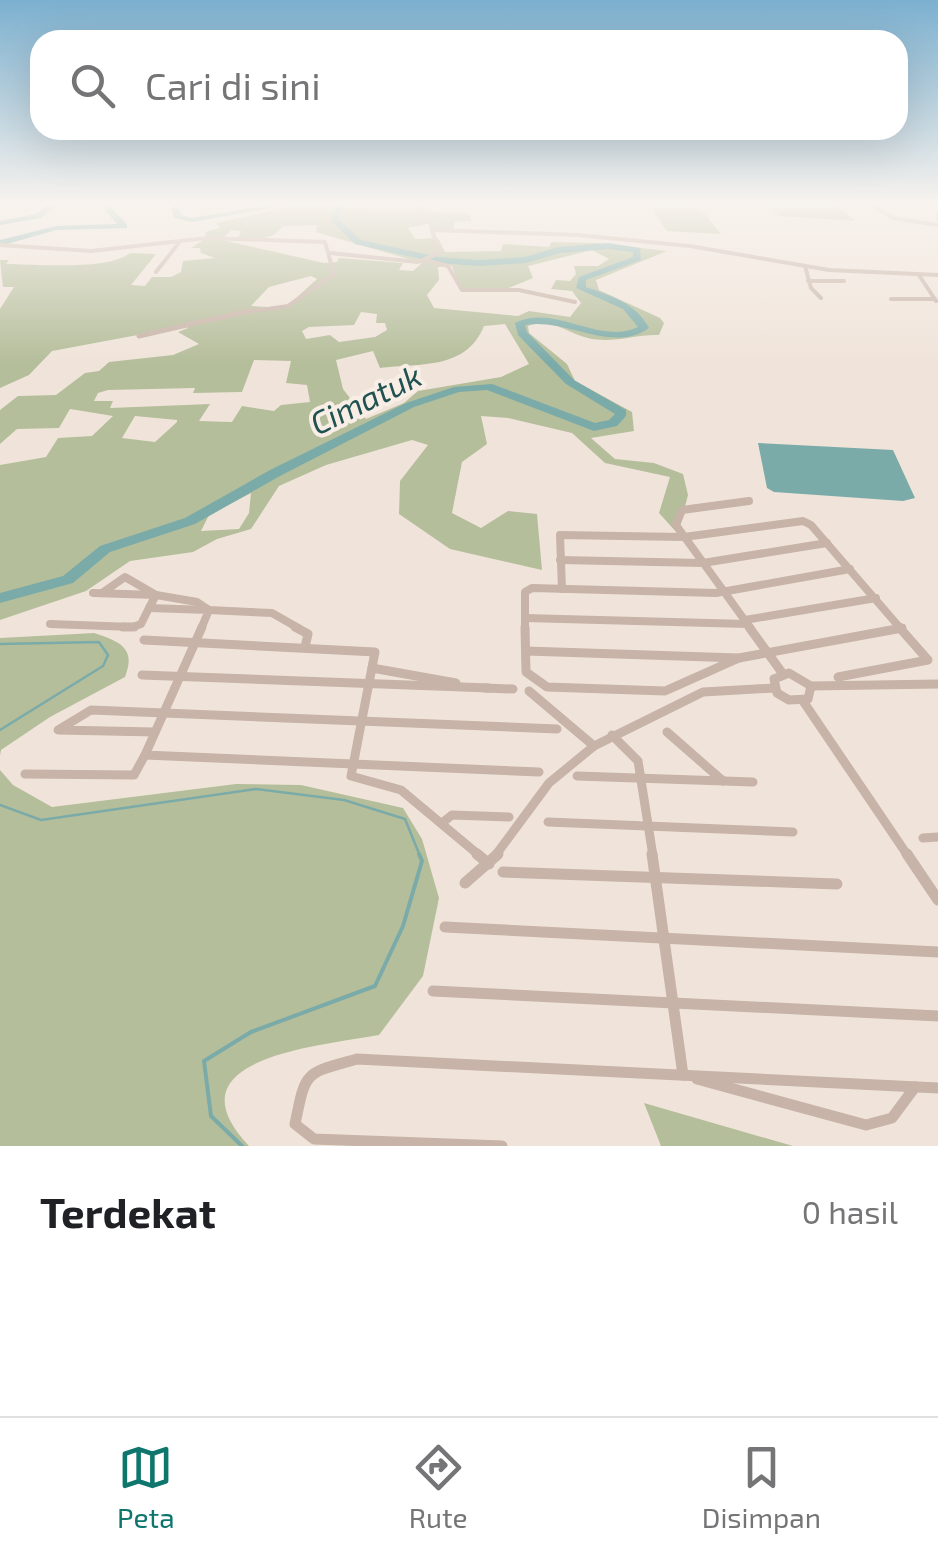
<!DOCTYPE html>
<html lang="id">
<head>
<meta charset="utf-8">
<style>
	:root { --surface:#fff; --page:#f2f2f2; --text:#202124; --muted:#757577; --line:#e0e0e0; --accent:#0f766e }
	body { margin:0; font-family:"Exo 2",sans-serif; background:var(--page); color:var(--text) }
	.list { margin:0; padding:0; list-style:none }
	h2 { display:flex; justify-content:space-between; align-items:center; height:130px; margin:0; padding:0 40px; font-size:42px }
	h2 small { font-size:32px; font-weight:400; color:var(--muted) }
	.icon { flex:none; width:55px; height:55px; fill:none; stroke:currentColor; stroke-width:2; stroke-linecap:round; stroke-linejoin:round }
	.map { position:relative; flex:none; width:938px; height:1146px; overflow:hidden }
	.search { position:absolute; background:var(--surface); box-shadow:0 10px 40px #0002; left:30px; right:30px; top:30px; height:110px; display:flex; align-items:center; gap:25px; box-sizing:border-box; padding:0 35px; border-radius:30px; color:var(--muted); font-size:38px }
	.sheet { height:270px; background:var(--surface) }
	nav { display:flex; justify-content:space-around; align-items:center; box-sizing:border-box; height:140px; border-top:2px solid var(--line); background:var(--surface); font-size:28px; color:var(--muted) }
	nav a { display:grid; justify-items:center; gap:5px }
	nav .on { color:var(--accent) }
	.map>svg:first-child { display:block }
</style>
</head>
<body>
<div class="map">
<svg width="938" height="1146" viewBox="0 0 938 1146">
	<rect width="100%" height="100%" fill="#f0e4da"/>
	<g fill="#b5be9b" fill-rule="evenodd">
		<path d="M648,203h48l25,31 -54,-3z"/>
		<path d="M766,203h68l21,18 -76,-5z"/>
		<path d="M298,205l172,9 1,7 -17,1v7l-20,1 -2,-7 -24,5 7,11 23,-1 7,14 56,-1 2,-7 46,3 2,-5 46,1 70,8 -71,29 3,10 61,28 4,5 -5,12c-24,-1 -46,9 -71,3 -22,-5 -37,-21 -60,-12l1,7 38,31 8,17 57,31 2,19 -43,7 24,21 39,4 29,11 5,21 -10,39 -19,-21 11,-36 -65,-14 -33,-30 -64,-15 -27,-2 6,28 -25,18 -10,51 29,15 27,-17 29,3 5,56 -92,-21 -51,-35 1,-33 28,-36 -16,-5 -86,25 -47,21 -28,43 -34,10 -24,13 -63,9 -44,30 -86,29v-155l46,-8 12,-19 34,-2 21,-20 -43,-7 -11,19 -42,1 -17,15v-34l18,-14 38,-1 29,-22 14,-2 10,-9 64,-7 26,-11 -21,-12 10,-4 -2,-2 -134,25 -23,24 -29,13v-79l14,-22h-11l-3,-27h9l-3,4c31,0 101,7 124,-11l26,1 -25,31 14,1 7,-9h19l10,-5 2,-11 32,-3 -14,-5 -1,-5h-9l14,-9 1,-7 14,-4 -4,-5zM317,225l-1,7 106,31 -9,8 -14,-1 4,-7 -64,-5 -2,4 -13,1 -102,-23 9,-10 10,1 -3,8c19,0 34,2 45,-13zM592,250l17,9 -11,7h-24l2,8 -6,7 -14,-1 -5,9 21,2 9,12 -11,14 -41,-6 -11,5 -84,-8 -7,-13 12,-15 -1,-13 14,-1 8,22 44,2 29,-12 -5,-12zM311,276l6,3 -32,29 -34,-2 18,-19zM361,312l16,2 -1,9h9l2,7 -12,7 -36,5 -9,-7 -24,4 -4,-8 7,-4 45,-2zM505,324l24,40 -28,13 -83,14 -14,12 -38,16 -23,-30 -7,-29 37,-9 7,17c41,-5 86,2 104,-42zM254,360l37,1 -5,22 21,2 3,17 -29,3 -7,6 -32,-5 -10,16 -33,-1 11,-17 -100,4 3,-7h-19l4,-8 10,-3 87,-2 -2,5 49,-1zM135,416l42,4v2l-22,20 -33,-4zM251,493l-2,20 -10,16 -38,2 8,-16z"/>
		<path d="M94,633c25,8 43,15 31,44l-75,40 -49,33 -1,6v-118z"/>
		<path d="M0,770l13,15 39,22 184,-23 65,1 102,23 19,31 17,59 -16,78 -44,59c-58,11 -214,22 -130,111h-249z"/>
		<path d="M644,1103l149,43h-132z"/>
	</g>
	<path fill="#7baba9" d="M758,443l135,7 22,48 -12,3 -129,-9 -7,-4z"/>
	<g fill="none" stroke-linecap="round" stroke-linejoin="round">
		<g stroke="#7baba9" stroke-width="2.5">
			<path d="M0,644l99,-2 9,13 -5,11 -103,64"/>
			<path d="M0,805l41,15 215,-31 88,11 61,19 15,37"/>
		</g>
		<path stroke="#7baba9" stroke-width="4" d="M242,1146l-31,-30 -7,-55 47,-29 124,-46 28,-60 19,-65 -3,-7"/>
		<g fill="#7baba9" fill-rule="evenodd">
			<path d="M45,203l11,2 -15,13 -41,7v-4l36,-7 11,-9z"/>
			<path d="M109,203h8l-5,6 15,15v4l-71,2 -56,16v-6l56,-14 61,-2 -13,-15z"/>
			<path d="M170,203h8l3,12 11,3 89,-15h17l-106,19 -18,-4z"/>
			<path d="M342,203h9l-10,9 -2,8 22,20 77,17 41,3 46,-3 34,-10 49,-4 32,5 1,12 -55,20v7c25,9 50,16 63,41 -37,26 -82,-10 -124,-3l2,7 47,48 52,30v6l-9,10 -23,5 -107,-41 -28,2 -45,15 -134,69 -85,48 -85,28 -37,31 -73,20v-10l63,-17 37,-30 85,-28 85,-48 136,-67 48,-16 38,-3 103,39 14,-3 6,-6 -49,-30 -48,-49 -3,-12c40,-20 84,23 123,4l-15,-18 -47,-21 3,-11 54,-20v-5l-25,-3 -48,4 -34,10 -47,3 -41,-3 -83,-19 -24,-23 2,-10z"/>
		</g>
		<g stroke="#c7b3a7" stroke-width="4">
			<path d="M422,203l-3,5 10,8 3,14"/>
			<path d="M476,203h104"/>
			<path d="M869,203l24,15 45,7"/>
			<path d="M938,213v6"/>
			<path d="M0,245l91,6 116,-13 118,4 9,32 -46,32 -47,7"/>
			<path d="M330,253l88,9 21,-9 -7,-23 146,5 112,11 139,24 109,5"/>
			<path d="M424,260l24,6 14,24h57l56,12"/>
			<path d="M805,266l6,22 10,10"/>
			<path d="M156,272l22,-28"/>
			<path d="M919,275l17,26"/>
			<path d="M808,281h36"/>
			<path d="M891,299h44"/>
		</g>
		<path stroke="#c7b3a7" stroke-width="5" d="M139,336l113,-26"/>
		<g stroke="#c7b3a7" stroke-width="8">
			<path d="M749,501l-67,9 -6,15 75,104"/>
			<path d="M560,560l143,3 124,-20"/>
			<path d="M562,589l-2,-54 124,2 119,-16 8,4 90,104"/>
			<path d="M93,593l63,2 41,7 12,8 63,3 28,16"/>
			<path d="M102,593l23,-16 31,18 -7,13 60,2 -8,19"/>
			<path d="M525,618l222,6"/>
			<path d="M745,620l131,-22"/>
			<path d="M50,624l83,3 8,-3 8,-16"/>
			<path d="M525,629v-37l7,-4 184,5 134,-24"/>
			<path d="M896,629l6,-1"/>
		</g>
		<g stroke="#c7b3a7" stroke-width="9">
			<path d="M123,627h11"/>
			<path d="M202,627l-57,128 394,17"/>
			<path d="M295,627l13,7 -3,13"/>
			<path d="M525,627l1,45 21,15 118,4 74,-33"/>
			<path d="M749,627l34,47"/>
			<path d="M144,640l231,12 -24,124 50,14 79,66"/>
			<path d="M526,651l213,7 163,-30"/>
			<path d="M372,668l84,15"/>
			<path d="M789,673l22,13 -3,13 -19,1 -12,-7 -3,-14z"/>
			<path d="M142,675l347,13"/>
			<path d="M838,677l90,-17 -29,-33"/>
			<path d="M811,686l127,-2"/>
			<path d="M484,688l29,1"/>
			<path d="M529,691l65,55"/>
			<path d="M803,701l105,155"/>
			<path d="M155,732l-97,-2 33,-20 466,19"/>
			<path d="M667,732l56,49"/>
			<path d="M612,735l26,26 15,95"/>
			<path d="M25,774l109,1 11,-20"/>
			<path d="M577,776l176,6"/>
			<path d="M548,822l245,10"/>
			<path d="M442,823l10,-8 57,2"/>
			<path d="M923,838l15,-1"/>
			<path d="M495,856l54,-73 45,-37 109,-54 71,-4"/>
		</g>
		<g stroke="#c7b3a7" stroke-width="11">
			<path d="M477,854l12,10"/>
			<path d="M652,854l31,221"/>
			<path d="M907,854l31,46"/>
			<path d="M503,872l334,12"/>
			<path d="M465,883l33,-29"/>
			<path d="M445,927l493,25"/>
			<path d="M433,991l505,25"/>
			<path d="M697,1079l169,46 26,-7 23,-31"/>
			<path d="M502,1146l-188,-7 -19,-15c11,-54 9,-50 62,-65l581,29"/>
		</g>
	</g>
	<linearGradient id="sky" x2="0" y2="1"><stop stop-color="#7cb0cf"/><stop offset="0.56" stop-color="#f8f3ee"/><stop offset="1" stop-color="#f8f3ee" stop-opacity="0"/></linearGradient>
	<rect width="938" height="363" fill="url(#sky)"/>
	<g text-anchor="middle" stroke-width="8" stroke-linejoin="round" paint-order="stroke">
		<g font-size="32" font-style="italic" fill="#1f5251" stroke="#f8eee6">
			<text transform="translate(366 400) rotate(-26)" y="11">Cimatuk</text>
		</g>
	</g>
</svg>
<div class="search"><svg class="icon" aria-label="search" viewBox="0 0 24 24"><circle cx="10" cy="10" r="6"/><path d="M15 15l6 6"/></svg>Cari di sini</div>
</div>
<section class="sheet">
<h2>Terdekat<small>0 hasil</small></h2>
<ul class="list">
</ul>
</section>
<nav>
<a class="on"><svg class="icon" aria-label="map" viewBox="0 0 24 24"><path d="M3 6l6-2 6 2 6-2v14l-6 2-6-2-6 2zM9 4v14M15 6v14"/></svg>Peta</a>
<a><svg class="icon" aria-label="directions" viewBox="0 0 24 24"><path d="M12 3l9 9-9 9-9-9zM9 14v-3h6M13 9l2 2-2 2"/></svg>Rute</a>
<a><svg class="icon" aria-label="saved" viewBox="0 0 24 24"><path d="M7 4h10v16l-5-4-5 4z"/></svg>Disimpan</a>
</nav>
</body>
</html>
